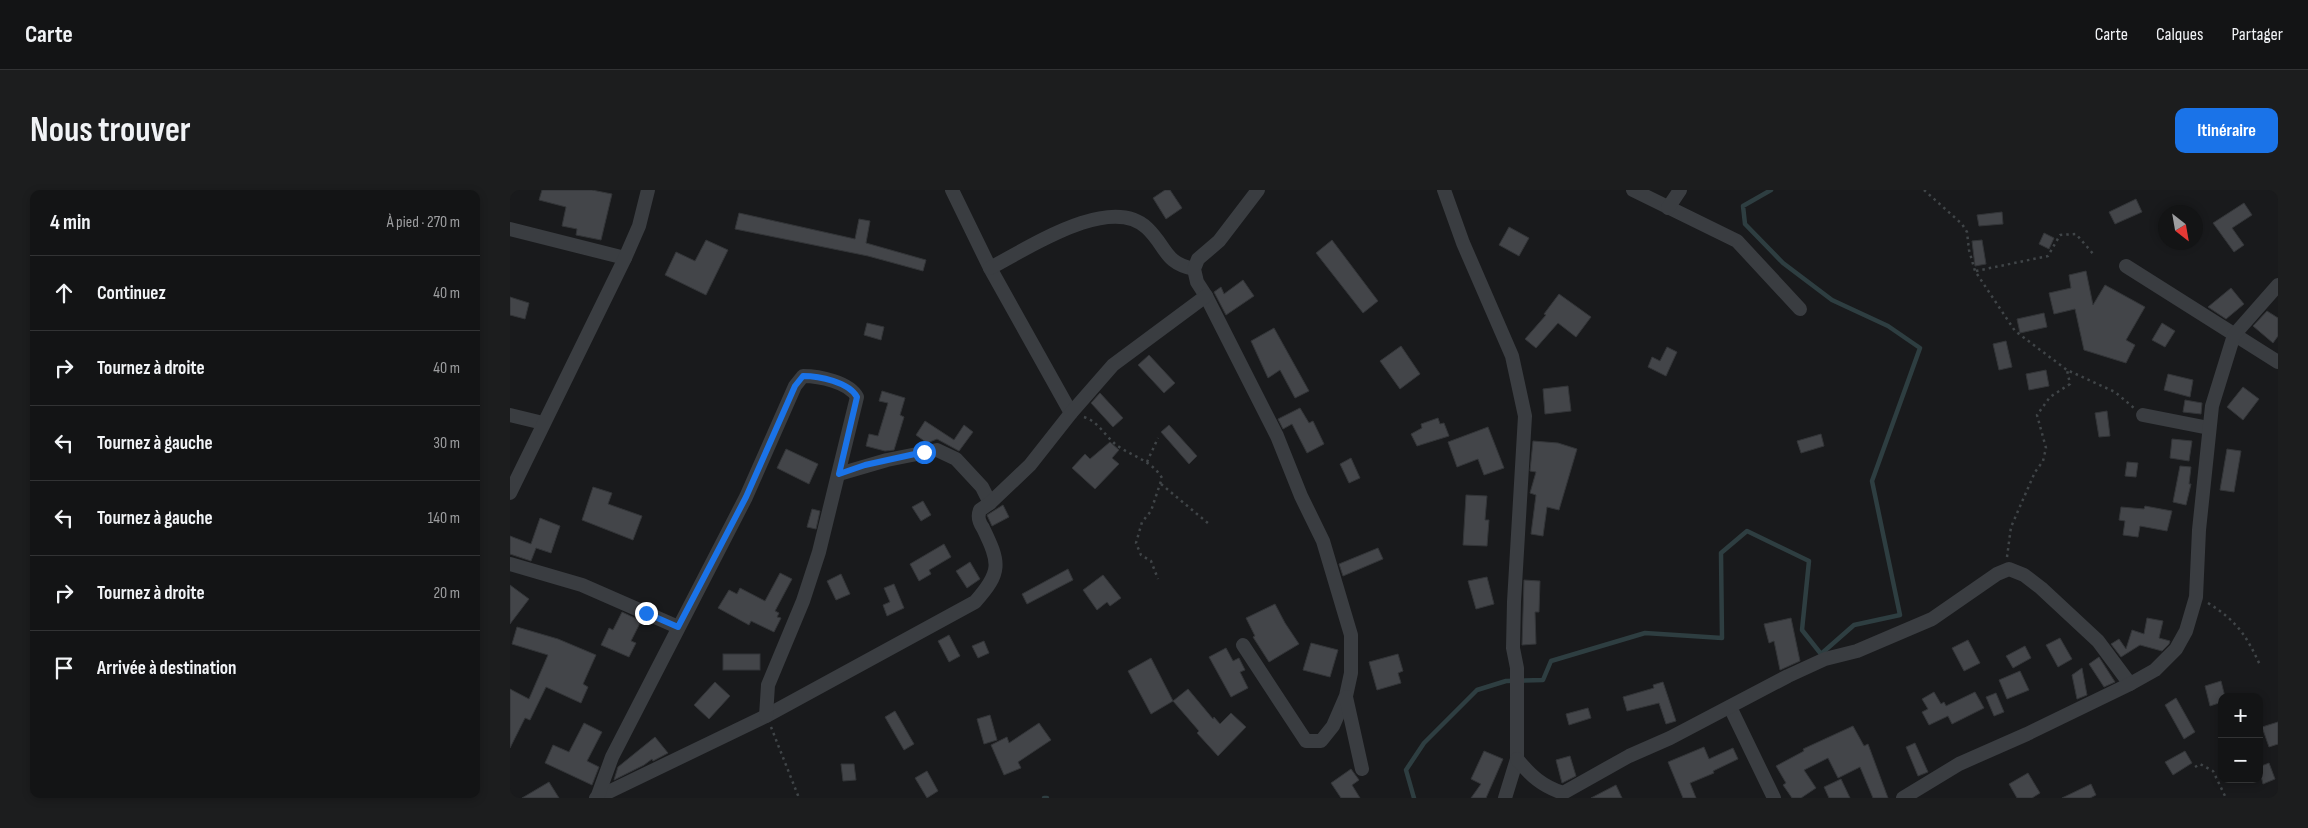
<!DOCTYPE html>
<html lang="fr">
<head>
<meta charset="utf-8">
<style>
	:root { --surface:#131415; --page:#1c1d1e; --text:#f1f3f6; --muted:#9d9ea0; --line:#323334; --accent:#1a73e8 }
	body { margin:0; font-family:"Sofia Sans Condensed",sans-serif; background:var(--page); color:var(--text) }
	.controls { position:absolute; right:15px; bottom:15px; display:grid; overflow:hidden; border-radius:10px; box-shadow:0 2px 8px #0003 }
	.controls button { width:45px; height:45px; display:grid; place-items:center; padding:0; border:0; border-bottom:1px solid var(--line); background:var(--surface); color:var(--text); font:25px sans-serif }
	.compass { position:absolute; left:1648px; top:15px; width:45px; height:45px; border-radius:50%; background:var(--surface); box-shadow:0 2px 8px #0003; rotate:149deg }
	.stop { position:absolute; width:15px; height:15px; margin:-11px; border:4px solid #1a73e8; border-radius:50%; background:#fff }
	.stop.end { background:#1a73e8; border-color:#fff; box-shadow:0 1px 5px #0008 }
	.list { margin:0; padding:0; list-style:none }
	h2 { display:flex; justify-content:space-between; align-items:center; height:65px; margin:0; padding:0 20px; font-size:21px }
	h2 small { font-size:16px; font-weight:400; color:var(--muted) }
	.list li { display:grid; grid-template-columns:32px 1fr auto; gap:15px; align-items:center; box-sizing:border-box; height:75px; padding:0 20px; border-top:1px solid var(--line) }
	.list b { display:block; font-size:19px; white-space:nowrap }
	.list em { font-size:16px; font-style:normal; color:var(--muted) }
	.icon { flex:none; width:28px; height:28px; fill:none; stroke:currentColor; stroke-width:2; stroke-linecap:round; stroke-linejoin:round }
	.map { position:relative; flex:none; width:1768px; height:608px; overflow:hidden; border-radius:10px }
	header { display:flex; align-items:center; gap:30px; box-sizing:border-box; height:70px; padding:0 25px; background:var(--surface); border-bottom:1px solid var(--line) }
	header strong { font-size:24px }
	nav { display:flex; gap:28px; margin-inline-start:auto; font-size:18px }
	.intro { display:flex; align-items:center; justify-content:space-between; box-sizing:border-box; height:120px; padding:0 30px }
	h1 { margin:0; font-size:35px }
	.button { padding:12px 22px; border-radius:10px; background:var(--accent); color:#fff; font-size:18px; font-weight:700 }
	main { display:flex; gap:30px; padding:0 30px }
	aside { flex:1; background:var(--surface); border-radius:10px; box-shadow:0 2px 8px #0003 }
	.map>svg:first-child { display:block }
</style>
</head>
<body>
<header>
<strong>Carte</strong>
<nav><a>Carte</a><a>Calques</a><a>Partager</a></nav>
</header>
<div class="intro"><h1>Nous trouver</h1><a class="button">Itinéraire</a></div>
<main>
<aside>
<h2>4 min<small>À pied · 270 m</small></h2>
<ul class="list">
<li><svg class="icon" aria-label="ahead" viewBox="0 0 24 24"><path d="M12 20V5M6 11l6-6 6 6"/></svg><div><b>Continuez</b></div><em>40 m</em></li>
<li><svg class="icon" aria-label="right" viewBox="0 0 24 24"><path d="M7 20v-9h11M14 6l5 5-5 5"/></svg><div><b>Tournez à droite</b></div><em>40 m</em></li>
<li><svg class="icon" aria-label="left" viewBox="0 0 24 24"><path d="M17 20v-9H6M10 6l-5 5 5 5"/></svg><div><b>Tournez à gauche</b></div><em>30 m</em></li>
<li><svg class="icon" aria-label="left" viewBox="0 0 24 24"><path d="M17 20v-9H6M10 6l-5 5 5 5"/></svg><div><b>Tournez à gauche</b></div><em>140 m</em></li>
<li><svg class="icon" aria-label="right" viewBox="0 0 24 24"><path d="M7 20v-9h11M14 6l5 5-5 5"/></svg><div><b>Tournez à droite</b></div><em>20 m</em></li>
<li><svg class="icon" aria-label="arrive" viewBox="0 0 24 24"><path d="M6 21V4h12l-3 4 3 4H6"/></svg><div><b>Arrivée à destination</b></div></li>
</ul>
</aside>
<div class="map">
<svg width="1768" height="608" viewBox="0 0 1768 608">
	<rect width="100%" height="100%" fill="#191a1c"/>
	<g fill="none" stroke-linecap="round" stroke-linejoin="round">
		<g stroke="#2e3e41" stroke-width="4.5">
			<path d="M534,608h3"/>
			<path d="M904,608l-8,-28 18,-27 53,-53 29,-9 37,-1 8,-19 94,-28 77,5 -1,-85 26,-22 62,30 -7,69 19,24 33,-29 46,-10 -28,-134 48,-133 -32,-22 -56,-26 -49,-37 -38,-39 -2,-18 28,-16"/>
		</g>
	</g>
	<g fill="#434549" stroke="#333538">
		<path d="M32,0h50l20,4 -11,46 -25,-5 1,-6 -15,-3 4,-19 -27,-7z"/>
		<path d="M655,0h5l12,18 -16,11 -13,-21z"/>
		<path d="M1626,9l6,13 -27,12 -6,-12z"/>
		<path d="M1734,13l8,12 -20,13 12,17 -10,7 -21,-29z"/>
		<path d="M1492,22l1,12 -24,2 -2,-11z"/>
		<path d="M229,23l116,26 4,-20 11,2 -4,22 60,17 -3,11 -55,-15 -133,-27z"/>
		<path d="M999,37l20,11 -10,18 -20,-11z"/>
		<path d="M1534,43l10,5 -5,11 -10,-5z"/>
		<path d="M196,50l22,10 -22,45 -41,-20 11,-23 19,9z"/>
		<path d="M822,50l46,61 -15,12 -47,-60z"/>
		<path d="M1472,50l4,24 -11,2 -3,-25z"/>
		<path d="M1576,81l7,34 12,-20 40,22 -19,33 9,5 -9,18 -42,-13 -9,-41 -21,5 -5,-21 22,-5 -2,-13z"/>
		<path d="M733,90l11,16 -28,19 -12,-23 7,-5 3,7z"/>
		<path d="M1721,98l13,16 -18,15 -18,-12z"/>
		<path d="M1049,104l32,23 -15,20 -18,-14 -22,25 -11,-9 21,-24 -2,-1z"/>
		<path d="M0,107l19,6 -4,16 -15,-4z"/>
		<path d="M1757,121l11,7v18l-5,7 -20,-17z"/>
		<path d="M1534,123l3,14 -27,6 -3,-14z"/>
		<path d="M357,133l17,4 -3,13 -17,-5z"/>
		<path d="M1652,133l13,8 -10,16 -13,-7z"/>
		<path d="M764,138l35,63 -14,7 -15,-28 -12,8 -17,-37z"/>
		<path d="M1496,151l6,26 -13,3 -6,-26z"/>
		<path d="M891,156l19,28 -20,15 -20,-28z"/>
		<path d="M1157,157l10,5 -11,24 -18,-9 4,-10 8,4z"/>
		<path d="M639,165l26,28 -11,10 -26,-28z"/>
		<path d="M1536,180l3,16 -20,4 -3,-16z"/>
		<path d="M1658,184l25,6 -3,17 -26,-7z"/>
		<path d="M1058,196l3,25 -26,3 -2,-25z"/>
		<path d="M1733,197l16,12 -16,21 -16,-13z"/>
		<path d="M372,201l23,7 -5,17 4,2 -10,33 -9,1 -19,-5 3,-12 9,2 10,-33 -9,-2z"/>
		<path d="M590,203l23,25 -10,9 -22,-24z"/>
		<path d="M1675,210l17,3 -1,11 -18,-2z"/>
		<path d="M790,218l9,15 4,-2 11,23 -17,9 -15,-29 -9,5 -5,-10z"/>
		<path d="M1597,221l3,25 -11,1 -4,-24z"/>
		<path d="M928,228l2,6 4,-1 5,13 -32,10 -6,-12 11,-6 -1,-4z"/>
		<path d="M415,231l29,19 10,-15 9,7 -14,19 -22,-12 -10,4 -11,-8z"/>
		<path d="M659,235l28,31 -8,8 -28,-32z"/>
		<path d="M978,237l16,41 -20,7 -6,-16 -21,8 -9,-25z"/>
		<path d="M1311,244l3,12 -23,7 -4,-12z"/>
		<path d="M1662,249l20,2 -3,20 -19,-3z"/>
		<path d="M1023,251l25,2 19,6 -18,61 -12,-3 -4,29 -12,-2 5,-39 -6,-2 6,-21 -6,-1z"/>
		<path d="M600,252l9,8 -7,8 7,6 -24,25 -23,-21 13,-14 5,5z"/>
		<path d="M276,259l32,15 -9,20 -32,-16z"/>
		<path d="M1717,259l14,2 -7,41 -14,-2z"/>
		<path d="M841,268l9,20 -11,5 -9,-19z"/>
		<path d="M1617,272l11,1 -2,14 -11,-1z"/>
		<path d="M1670,276l11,1 -2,17h2l-5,21 -13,-3z"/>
		<path d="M83,297l19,6 -4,11 34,12 -9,24 -51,-20z"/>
		<path d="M956,305l21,1 -2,24h4l-2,26 -24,-1z"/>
		<path d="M413,311l8,14 -10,6 -9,-14z"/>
		<path d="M493,315l6,12 -17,9 -5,-11z"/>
		<path d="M1635,316l27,5 -5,20 -27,-5 -2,11 -15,-2 2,-14 -6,-1 2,-13 23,2z"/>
		<path d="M302,319l8,2 -4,18 -9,-2z"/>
		<path d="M30,328l20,8 -9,27 -15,-5 -5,13 -21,-7v-18l21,8z"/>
		<path d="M434,354l7,13 -22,13 2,4 -12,7 -9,-17z"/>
		<path d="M868,358l5,11 -40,17 -4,-12z"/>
		<path d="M460,372l10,17 -13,9 -11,-17z"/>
		<path d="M558,379l5,11 -46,24 -5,-10z"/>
		<path d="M270,383l12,6 -17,32 4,2 -2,4 4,1 -7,14 -23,-11 -2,4 -31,-17 11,-18 8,4 3,-6 25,13z"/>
		<path d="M331,384l9,20 -14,6 -9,-19z"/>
		<path d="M593,385l18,23 -11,8 -3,-4 -10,8 -14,-20z"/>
		<path d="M977,387l7,27 -18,5 -8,-28z"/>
		<path d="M1014,390l16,1 -1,31h-4l1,32 -14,1z"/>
		<path d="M384,394l10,24 -17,8 -4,-11 7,-3 -6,-14z"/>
		<path d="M0,395l19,14 -19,25z"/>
		<path d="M765,414l10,19 14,21 -30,18 -16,-25 2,-1 -9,-18z"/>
		<path d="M112,422l19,9 -10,20 5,2 -7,14 -28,-12 8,-17 4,2z"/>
		<path d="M1281,428l9,43 -20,9 -6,-29 -5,2 -5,-19z"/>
		<path d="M1637,428l16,3 -4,17 11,3 -1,3 -7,7 -22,-6 -19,12 -10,-13 8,-5 7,10 6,-19 12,4z"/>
		<path d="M7,437l41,12 38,16 -13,29 5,3 -7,16 -35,-16 -16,33 -5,-2 -15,30v-59l19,10 19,-44 -36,-11z"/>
		<path d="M439,445l11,21 -11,6 -11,-21z"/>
		<path d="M1550,448l12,21 -14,8 -12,-22z"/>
		<path d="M1458,450l12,23 -16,8 -12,-23z"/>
		<path d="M474,451l5,12 -11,5 -6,-12z"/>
		<path d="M801,453l27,7 -8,27 -27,-7z"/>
		<path d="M1515,456l6,12 -18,10 -7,-12z"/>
		<path d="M716,458l7,13 6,-3 6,12 -5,2 8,16 -17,9 -22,-40z"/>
		<rect x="213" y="464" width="37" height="16"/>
		<path d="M888,464l5,17 -5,2 3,10 -24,7 -8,-28z"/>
		<path d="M1589,467l16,25 -11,5 -15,-23z"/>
		<path d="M641,468l22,43 -22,13 -23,-43z"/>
		<path d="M1572,478l5,27 -10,4 -5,-24z"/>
		<path d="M1510,481l9,19 -22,9 -8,-19z"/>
		<path d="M1711,491l4,16h-3v5l-12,4 -5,-20z"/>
		<path d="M205,492l15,14 -21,23 -15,-14z"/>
		<path d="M1153,492l13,39 -10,3 -7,-21 -32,8 -4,-14 31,-9 -1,-3z"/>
		<path d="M678,499l25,30 1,-2 6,7 11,-11 15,14 -28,29 -21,-23 2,-2 -26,-30z"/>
		<path d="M1424,502l7,12 3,-2 2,4 29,-14 9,16 -32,16 -4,-8 -19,9 -7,-13 6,-3 -6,-10z"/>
		<path d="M1486,503l8,19 -10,4 -8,-19z"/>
		<path d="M1666,508l19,34 -11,7 -19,-34z"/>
		<path d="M1078,518l3,10 -22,7 -3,-11z"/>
		<path d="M385,521l19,33 -10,6 -19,-33z"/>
		<path d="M480,525l7,25 -13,4 -7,-25z"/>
		<path d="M1768,532v22l-9,3 -7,-20z"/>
		<path d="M74,533l18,9 -15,29 12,6 -7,18 -47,-22 8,-18 16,7z"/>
		<path d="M529,533l12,17 -33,22 3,6 -17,7 -13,-30 16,-8 2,6z"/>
		<path d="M1343,536l11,20 4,-2 20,54h-15l-13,-31 -22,11 -10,-20 -24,12 12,18 -15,10h-9l-9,-13 3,-2 -10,-17 28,-15 -1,-2z"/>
		<path d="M145,547l13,16 -15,8 -1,-2 -8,6 -30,15 4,-13z"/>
		<path d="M1405,553l13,29 -10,4 -12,-29z"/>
		<path d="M1194,557l5,12 24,-11 5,11 -25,12 1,2 -24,10 6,15h-13l-15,-36z"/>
		<path d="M974,561l19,8 -17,39h-15l10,-14 -10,-5z"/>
		<path d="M1675,561l7,12 -19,12 -8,-13z"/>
		<path d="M1060,566l6,20 -14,7 -6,-23z"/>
		<path d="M1759,573l6,16 -12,5 -4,-17z"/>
		<path d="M331,574h13l2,16 -13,1z"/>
		<path d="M841,579l8,11 -7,5 8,13h-19l-10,-15z"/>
		<path d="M417,581l11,20 -11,7 -12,-20z"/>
		<path d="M1518,583l12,20 -8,5h-15l-8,-14z"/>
		<path d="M1331,589l9,19h-21l-5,-11z"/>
		<path d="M39,592l10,16h-37z"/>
		<path d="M1581,594l5,11 -6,3h-28z"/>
		<path d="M1106,595l6,13h-31z"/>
	</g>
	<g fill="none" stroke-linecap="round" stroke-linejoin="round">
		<g stroke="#404548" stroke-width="2.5" stroke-dasharray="2.5 4" stroke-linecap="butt">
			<path d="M1414,0l38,34 5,8 2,18 6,21 40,60 52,39 48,22 19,16"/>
			<path d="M1466,81l72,-15 12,-21 16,-1 19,22"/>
			<path d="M574,227c13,4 20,17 30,26 15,13 37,16 48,35l-11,33 -9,11 -6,21 5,12 10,6 7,18"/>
			<path d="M637,272l11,-24"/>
			<path d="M651,294l48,40"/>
			<path d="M1497,367l4,-30 24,-55 8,-11 3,-13 -9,-33 13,-18 20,-13 -3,-14"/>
			<path d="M1698,413c29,18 38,32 52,62"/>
			<path d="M261,537l28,71"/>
			<path d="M1685,577l5,-3 13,7 13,27"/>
		</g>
		<g stroke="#3a3d41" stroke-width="14">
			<path d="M442,0l38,78 81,145"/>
			<path d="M934,0l19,53 49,113 13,60 -11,186 -1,46 4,20v91l-12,39"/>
			<path d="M1123,0l104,51 63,68"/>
			<path d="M1158,18l12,-18"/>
			<path d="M0,39l115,29"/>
			<path d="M1616,76l152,96"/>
			<path d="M480,78c37,-19 120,-75 157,-40 20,19 17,35 47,41"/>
			<path d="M0,225l33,8"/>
			<path d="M1633,225l66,13"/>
			<path d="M329,284l48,-14 50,-10 19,9 26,28 8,16"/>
			<path d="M0,303l115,-235 14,-32 9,-36"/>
			<path d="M0,374l72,21 96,42"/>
			<path d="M733,455l63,96h15l12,-15 13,-30 5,-23v-38l-28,-94 -22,-45 -24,-60 -71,-140 -9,-14 -3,-13 4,-10 21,-18 39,-51"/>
			<path d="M836,507l16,72"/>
			<path d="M1220,517l44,91"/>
			<path d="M1007,569c14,17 25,27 46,34l66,-37 41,-18 118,-62 37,-17 32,-8 75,-32 65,-45 12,-5 15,6 17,13 57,53 32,43"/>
			<path d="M86,608l170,-82 209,-114c27,-30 25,-39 8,-74 -4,-6 -6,-11 -3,-18l10,-7 40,-38 41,-52 42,-48 93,-69"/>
			<path d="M87,608l15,-41 134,-260 49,-111 8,-10c16,0 46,6 54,21l-38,155 -16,49 -35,84 -2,31"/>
			<path d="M1393,608l56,-34 68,-30 103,-50 25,-14 21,-21 10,-18 10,-34 3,-67 13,-124 22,-71 44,-50"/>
		</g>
	</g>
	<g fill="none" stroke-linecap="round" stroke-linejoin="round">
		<path stroke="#1a73e8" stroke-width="6" d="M136,423l32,14 68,-130 49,-111 8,-10c16,0 46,6 54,21l-18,77 26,-9 59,-13"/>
	</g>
</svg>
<div class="controls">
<button>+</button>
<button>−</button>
</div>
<svg class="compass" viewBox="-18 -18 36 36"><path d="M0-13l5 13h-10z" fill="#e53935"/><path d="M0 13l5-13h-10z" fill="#9d9ea0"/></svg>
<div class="stop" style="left:414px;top:262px"></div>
<div class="stop end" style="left:136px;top:423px"></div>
</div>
</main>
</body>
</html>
